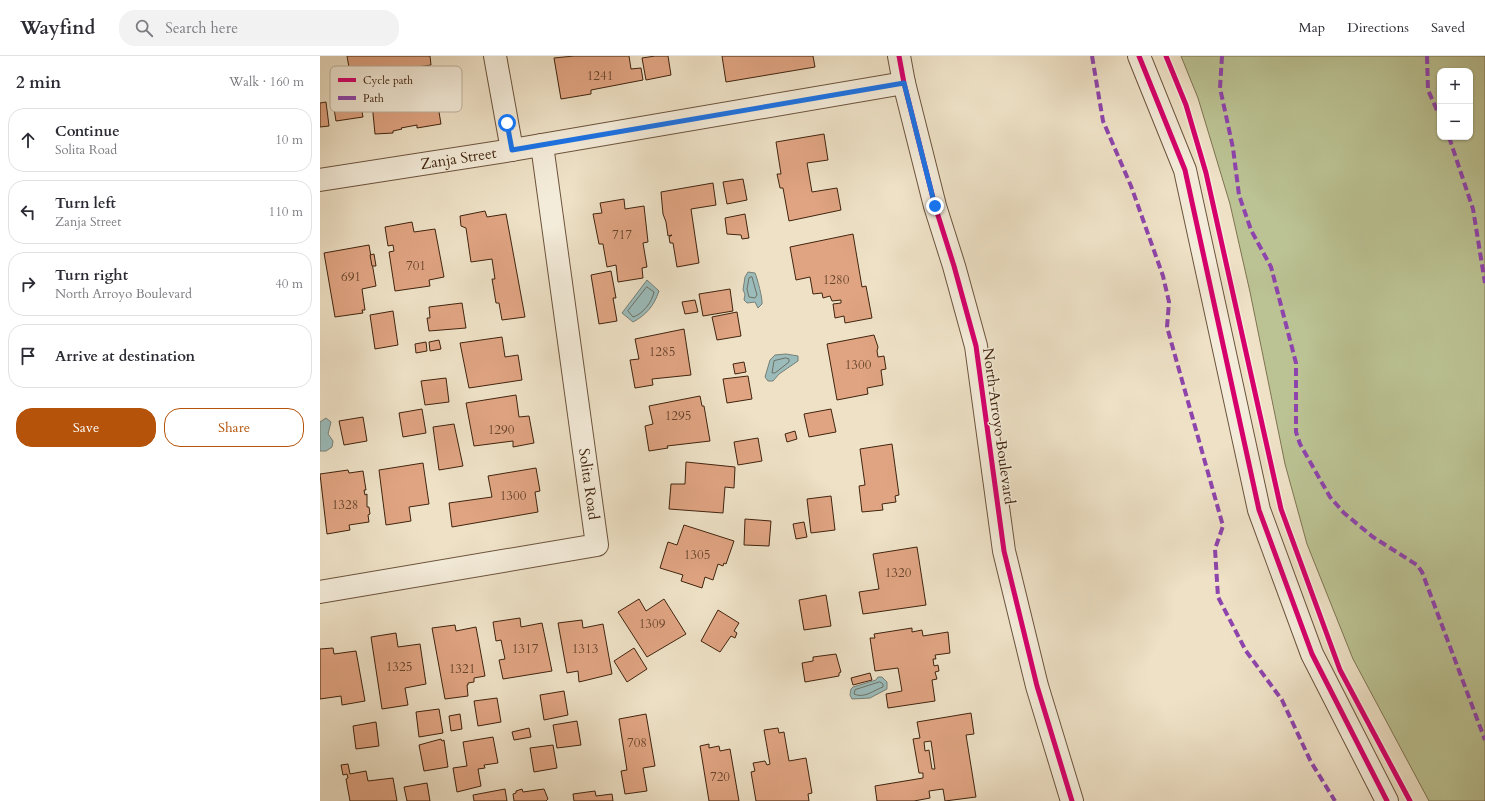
<!DOCTYPE html>
<html lang="en">
<head>
<meta charset="utf-8">
<style>
	:root { --surface:#fff; --page:#f2f2f3; --text:#2b2b33; --muted:#7c7c81; --line:#e1e1e2; --accent:#b45309 }
	body { margin:0; font-family:Cardo,serif; background:var(--page); color:var(--text) }
	.controls { position:absolute; right:12px; top:12px; display:grid; overflow:hidden; border-radius:8px; box-shadow:0 1px 3px #0004 }
	.controls button { width:36px; height:36px; display:grid; place-items:center; padding:0; border:0; border-bottom:1px solid var(--line); background:var(--surface); color:var(--text); font:20px sans-serif }
	.stop { position:absolute; width:12px; height:12px; margin:-9px; border:3px solid #1a73e8; border-radius:50%; background:#fff }
	.stop.end { background:#1a73e8; border-color:#fff; box-shadow:0 1px 4px #0008 }
	.list { margin:0; padding:0; list-style:none }
	h2 { display:flex; justify-content:space-between; align-items:center; height:52px; margin:0; padding:0 16px; font-size:17px }
	h2 small { font-size:13px; font-weight:400; color:var(--muted) }
	.list li { display:grid; grid-template-columns:26px 1fr auto; gap:12px; align-items:center; box-sizing:border-box; height:64px; margin:0 8px 8px; padding:0 8px; border:1px solid var(--line); border-radius:16px }
	.list b { display:block; font-size:15px; white-space:nowrap }
	.list p { margin:0; font-size:13px; white-space:nowrap; color:var(--muted) }
	.list em { font-size:13px; font-style:normal; color:var(--muted) }
	.actions { display:flex; gap:8px; padding:12px 16px }
	.actions a { flex:1; padding:9px 0; border:1px solid var(--accent); border-radius:16px; text-align:center; font-size:14px; color:var(--accent) }
	.actions .main { background:var(--accent); color:#fff }
	.icon { flex:none; width:22px; height:22px; fill:none; stroke:currentColor; stroke-width:2; stroke-linecap:round; stroke-linejoin:round }
	.map { position:relative; flex:none; width:1165px; height:745px; overflow:hidden }
	header { display:flex; align-items:center; gap:24px; box-sizing:border-box; height:56px; padding:0 20px; background:var(--surface); border-bottom:1px solid var(--line) }
	header strong { font-size:19px }
	nav { display:flex; gap:22px; margin-inline-start:auto; font-size:14px }
	.search { width:280px; height:36px; background:var(--page); display:flex; align-items:center; gap:10px; box-sizing:border-box; padding:0 14px; border-radius:16px; color:var(--muted); font-size:15px }
	main { display:flex }
	aside { flex:1; background:var(--surface) }
	.map>svg:first-child { display:block }
</style>
</head>
<body>
<header>
<strong>Wayfind</strong>
<div class="search"><svg class="icon" aria-label="search" viewBox="0 0 24 24"><circle cx="10" cy="10" r="6"/><path d="M15 15l6 6"/></svg>Search here</div>
<nav><a>Map</a><a>Directions</a><a>Saved</a></nav>
</header>
<main>
<aside>
<h2>2 min<small>Walk · 160 m</small></h2>
<ul class="list">
<li><svg class="icon" aria-label="ahead" viewBox="0 0 24 24"><path d="M12 20V5M6 11l6-6 6 6"/></svg><div><b>Continue</b><p>Solita Road</p></div><em>10 m</em></li>
<li><svg class="icon" aria-label="left" viewBox="0 0 24 24"><path d="M17 20v-9H6M10 6l-5 5 5 5"/></svg><div><b>Turn left</b><p>Zanja Street</p></div><em>110 m</em></li>
<li><svg class="icon" aria-label="right" viewBox="0 0 24 24"><path d="M7 20v-9h11M14 6l5 5-5 5"/></svg><div><b>Turn right</b><p>North Arroyo Boulevard</p></div><em>40 m</em></li>
<li><svg class="icon" aria-label="arrive" viewBox="0 0 24 24"><path d="M6 21V4h12l-3 4 3 4H6"/></svg><div><b>Arrive at destination</b></div></li>
</ul>
<div class="actions"><a class="main">Save</a><a>Share</a></div>
</aside>
<div class="map">
<svg width="1165" height="745" viewBox="0 0 1165 745">
	<rect width="100%" height="100%" fill="#eee1c6"/>
	<filter id="stains"><feTurbulence type="fractalNoise" baseFrequency=".005" numOctaves="4"/><feColorMatrix values="0 0 0 0 .2 0 0 0 0 .09 0 0 0 0 .02 0 0 0 .5 -.17"/></filter>
	<radialGradient id="worn" r=".72"><stop offset=".6" stop-color="#630" stop-opacity="0"/><stop offset="1" stop-color="#630" stop-opacity=".3"/></radialGradient>
	<path fill="#bbc293" stroke="#7e7350" fill-rule="evenodd" d="M861,0h304v745h-56l-76,-142 -46,-115 -22,-80 -35,-172 -20,-88 -32,-106zM1120,15h30v66h-30z"/>
	<g fill="#9bbcbb" stroke="#777f76">
		<path d="M428,216l7,1c2,4 8,27 7,31l-4,4 -3,-6 -8,1 -3,-3 1,-6 -2,-4 2,-13z"/>
		<path d="M327,224l12,11c-5,15 -13,24 -26,31l-11,-9z"/>
		<path d="M466,298l12,2v5l-19,13 -6,7h-5l-3,-4 5,-17 5,-5z"/>
		<path d="M6,362l5,4 -3,12 5,7 -1,6 -6,4h-6v-29z"/>
		<path d="M558,621h4l5,5v7l-17,9 -18,1 -2,-4 1,-6 2,-2 23,-7z"/>
	</g>
	<g fill="none" stroke-linecap="round" stroke-linejoin="round">
		<g stroke="#6e7064" stroke-width="1">
			<path d="M432,221l5,18 -2,3 -6,-1 -2,-8 2,-11z"/>
			<path d="M327,231l7,5c-2,10 -11,22 -21,25l-5,-6z"/>
			<path d="M466,302l3,1v3l-14,11h-3l2,-12z"/>
			<path d="M560,626l3,2v3c-9,3 -19,12 -29,7l1,-4z"/>
		</g>
	</g>
	<g fill="#e0a482" stroke="#40240e" fill-rule="evenodd">
		<path d="M27,0h83l1,9 -34,5 1,2 -22,4 -25,3z"/>
		<path d="M254,0h55l2,13 10,-1 2,12 -52,10v4l-30,5 -7,-41z"/>
		<path d="M335,0h13l3,19 -25,5 -4,-22z"/>
		<path d="M402,0h91l2,11 -89,15z"/>
		<path d="M113,20l8,48 -24,4v-3l-16,3 1,1 -9,2v2l-18,1 -3,-31 16,-2 -3,-18z"/>
		<path d="M38,35l5,26 -27,4 -4,-25z"/>
		<path d="M6,46l3,24 -9,1v-24z"/>
		<path d="M504,78l4,26 -21,3 5,29 25,-4 4,22 -52,11 -6,-33h-3l-3,-14h4l-5,-32z"/>
		<path d="M423,123l4,21 -20,4 -4,-22z"/>
		<path d="M393,127l3,22 -25,4 8,54 -22,4 -4,-24h-3l-1,-6 3,-2 -4,1 -2,-14 -3,-8 -2,-22z"/>
		<path d="M304,143l1,10 19,-3 4,36 -5,1 4,24 -5,1 1,10 -25,4 -2,-17 -9,2 -4,-23h-4l-6,-30 9,-1 -2,-10z"/>
		<path d="M165,155l2,6 19,-3 19,103 -23,3 -3,-17h-3l-4,-24h3l-3,-20 -21,3 -5,-34 -5,-2 -1,-10z"/>
		<path d="M425,158l4,24 -7,1 -1,-4 -14,-1 -2,-16z"/>
		<path d="M92,166l2,10 21,-3 9,48 -15,3 1,6 -35,5 -6,-39 5,-1 -1,-6 -5,1 -3,-19z"/>
		<path d="M533,178l9,53 4,-1 6,32 -27,5 -1,-7 -9,2 -2,-14 8,-1v-3l-9,1 -2,-5 -7,2 -1,-5 -9,1 -3,-17 -14,3 -6,-33z"/>
		<path d="M49,189l7,41 -14,3 3,21h-3l1,3 -28,4 -11,-64z"/>
		<path d="M54,198l2,12h-4l-2,-11z"/>
		<path d="M291,215l5,27h-3l4,23 -18,3 -8,-49z"/>
		<path d="M410,233l3,22 -30,5 -4,-22z"/>
		<path d="M375,244l3,12 -13,2 -3,-12z"/>
		<path d="M142,247l4,25 -37,3 -2,-13h3l-1,-11z"/>
		<path d="M73,255l5,34 -23,4 -5,-34z"/>
		<path d="M417,256l4,24 -24,4 -5,-23z"/>
		<path d="M364,273l7,46 -39,4 1,6 -18,3 -5,-28 9,-1 -4,-20z"/>
		<path d="M554,279l4,12 -1,4 1,6 6,-1 2,13 -5,1 2,15 -16,3 1,6 -31,6 -10,-56z"/>
		<path d="M182,281l3,20 13,-2 4,25 -53,8 -9,-45z"/>
		<path d="M119,284l2,9 -11,2 -1,-9z"/>
		<path d="M106,286l1,9 -11,2 -1,-9z"/>
		<path d="M424,306l2,10 -11,2 -2,-10z"/>
		<path d="M428,320l4,23 -25,4 -4,-24z"/>
		<path d="M126,322l3,24 -24,3 -4,-24z"/>
		<path d="M196,339l3,22 10,-1 5,27 -21,4v-6l-39,5 -8,-43z"/>
		<path d="M380,340l2,10h2l6,35 -43,5 1,2 -19,3 -4,-25 8,-2 -4,-18z"/>
		<path d="M102,353l4,24 -23,4 -4,-24z"/>
		<path d="M511,353l5,23 -27,5 -5,-23z"/>
		<path d="M43,361l4,24 -23,4 -5,-24z"/>
		<path d="M134,368l9,42 -24,4 -6,-43z"/>
		<path d="M475,375l2,8 -10,3 -2,-8z"/>
		<path d="M438,382l4,23 -24,4 -4,-23z"/>
		<path d="M572,388l7,51 -4,1 1,6 -14,2 1,6 -21,2 -3,-26 6,-1 -5,-36z"/>
		<path d="M366,406l49,5 -1,21 -9,-1 -2,26 -54,-4 2,-25h14z"/>
		<path d="M103,407l6,41 -20,3 2,14 -25,4 -7,-55z"/>
		<path d="M216,412l4,23 -5,1 3,20 -86,15 -3,-24 43,-6 -4,-21z"/>
		<path d="M28,414l1,3 14,-2 3,19h-2l1,5 2,-1v13h2l1,7 -2,1 1,7 -20,3 1,5 -23,4 -7,-60z"/>
		<path d="M511,440l4,34 -24,3 -4,-34z"/>
		<path d="M425,463l26,2 -2,25 -25,-1z"/>
		<path d="M484,466l3,15 -11,2 -3,-15z"/>
		<path d="M364,469l50,16 -8,23 -2,-1 -1,3 -5,-2 -5,16 -8,-3 -3,11 -21,-7 2,-6 -23,-7 8,-26 9,3z"/>
		<path d="M597,491l9,58 -63,9 -4,-22 20,-3 -6,-35z"/>
		<path d="M506,539l5,31 -27,4 -5,-30z"/>
		<path d="M319,543l7,12 18,-12 22,35 -39,23 -29,-45z"/>
		<path d="M398,554l21,13 -5,8 3,2 -2,5 -4,-2 -11,16 -19,-11z"/>
		<path d="M200,562l1,9 21,-4 10,48 -49,8 -4,-19 6,-1 -4,-19 -5,1 -3,-19z"/>
		<path d="M262,564l1,8 20,-4 9,50 -33,8 -1,-11 -11,2 -9,-50z"/>
		<path d="M135,569l1,6 20,-4 9,49 -11,2v4l-6,1v2h-1l1,11 -23,3 -13,-71z"/>
		<path d="M592,572v4l10,-2 1,6 25,-4 2,21 -15,2 1,4h-3l1,7 4,-1 1,6 -4,1 2,7 -5,1 3,21 -47,7 -2,-14 16,-3 -4,-23 -23,3 -5,-33h5l-1,-4z"/>
		<path d="M76,577l2,14 22,-3 6,40 -21,4 3,17 -26,4 -11,-72z"/>
		<path d="M13,592l1,6 22,-3 9,50 -23,4 -1,-9 -21,3v-50z"/>
		<path d="M314,592l13,21 -20,13 -13,-21z"/>
		<path d="M516,598l5,18 -2,1v3l-34,6 -3,-19 11,-2v-4z"/>
		<path d="M550,617l2,7 -19,5 -2,-7z"/>
		<path d="M244,635l4,24 -24,5 -4,-25z"/>
		<path d="M177,642l4,24 -23,4 -4,-25z"/>
		<path d="M119,653l4,24 -24,4 -3,-25z"/>
		<path d="M651,657l3,21 -8,1 10,62 -31,4 -2,-12 -14,2 1,7 -16,3h-37l-2,-15 48,-8v-5h-4l-6,-34 7,-1 -3,-16zM611,685l4,28h-3l-3,-19 -4,1 -1,-9z"/>
		<path d="M140,658l2,15 -11,2 -2,-15z"/>
		<path d="M326,658l9,52 -12,2 4,23 -22,3 -4,-23 6,-1 -8,-51z"/>
		<path d="M257,665l4,24 -24,3 -4,-23z"/>
		<path d="M56,666l3,24 -23,3 -3,-23z"/>
		<path d="M209,672l2,9 -17,3 -2,-8z"/>
		<path d="M458,672l1,5 5,-1 5,29 17,-3 6,35 -4,1 1,7h-53l-5,-29 4,-1 -2,-8 12,-2 2,4 3,-1 -6,-34z"/>
		<path d="M173,681l5,26 -14,2 1,3 -7,1 3,17 -24,6 -4,-24 14,-2 -4,-24z"/>
		<path d="M121,683l1,2 2,-1 4,27 -24,4 -5,-26z"/>
		<path d="M389,688v4l10,-2 1,5 10,-2 9,52h-30l-9,-55z"/>
		<path d="M233,689l4,23 -23,4 -4,-24z"/>
		<path d="M28,708l2,10 16,-3 2,10 25,-3 4,23h-47l-4,-22 2,-1 -1,-4 -4,1 -2,-10z"/>
		<path d="M107,727l3,18h-23l-3,-14z"/>
		<path d="M185,733l2,12h-33l-1,-6z"/>
		<path d="M202,733l1,3 21,-3 4,10 -2,2h-32l-1,-7 3,-1v-2z"/>
		<path d="M275,735l1,5 16,-2 1,7h-39l-1,-7z"/>
	</g>
	<g fill="none" stroke-linecap="round" stroke-linejoin="round">
		<g stroke="#6c533c" stroke-width="24">
			<g id="minor">
				<path d="M175,0l17,94"/>
				<path d="M579,0l5,27 31,123 19,60 22,80 28,205 33,135 35,115"/>
				<path d="M819,0l46,114 74,340 53,144 75,147"/>
				<path id="s1" d="M0,124l192,-30 392,-67"/>
				<path d="M0,536l277,-47 -55,-400"/>
			</g>
		</g>
		<use href="#minor" stroke="#f4ecda" stroke-width="22"/>
		<g stroke="#8e44ad" stroke-width="4" stroke-dasharray="8 4" stroke-linecap="butt">
			<path d="M772,0l11,65 28,65 32,90 6,26 -2,25 56,199 -8,23 3,48 28,54 36,49 29,62 24,39"/>
			<path d="M902,0l-2,32 13,60 6,47 12,35 20,37 25,96v69l4,12 30,53 14,16 29,24 44,28 5,7 63,168"/>
			<path d="M1107,0l1,34 12,27"/>
			<path d="M1129,81l24,72 12,74"/>
		</g>
		<g stroke="#f4ecda" stroke-width="8">
			<g id="cycleway">
				<path d="M579,0l5,27 31,123 19,60 22,80 28,205 33,135 35,115"/>
				<path d="M819,0l46,114 74,340 53,144 75,147"/>
				<path d="M846,0l20,49 20,68 75,336 59,161 70,131"/>
			</g>
		</g>
		<use href="#cycleway" stroke="#d6006c" stroke-width="5"/>
	</g>
	<g fill="none" stroke-linecap="round" stroke-linejoin="round">
		<path stroke="#1a73e8" stroke-width="5" d="M187,67l5,27 392,-67 31,123"/>
	</g>
	<g text-anchor="middle" stroke-width="3" stroke-linejoin="round" paint-order="stroke">
		<g font-size="13" fill="#68442b">
			<text x="280" y="24">1241</text>
			<text x="302" y="183">717</text>
			<text x="96" y="214">701</text>
			<text x="31" y="225">691</text>
			<text x="516" y="228">1280</text>
			<text x="342" y="300">1285</text>
			<text x="538" y="313">1300</text>
			<text x="358" y="364">1295</text>
			<text x="181" y="378">1290</text>
			<text x="193" y="444">1300</text>
			<text x="25" y="453">1328</text>
			<text x="377" y="503">1305</text>
			<text x="578" y="521">1320</text>
			<text x="332" y="572">1309</text>
			<text x="205" y="597">1317</text>
			<text x="265" y="597">1313</text>
			<text x="79" y="615">1325</text>
			<text x="142" y="617">1321</text>
			<text x="317" y="691">708</text>
			<text x="400" y="725">720</text>
		</g>
		<g font-size="15" fill="#40240e" stroke="#f4ecda">
			<text dy="5" stroke="none"><textPath href="#s1" startOffset="140">Zanja Street</textPath></text>
			<text transform="translate(679 370) rotate(82)" y="5">North Arroyo Boulevard</text>
			<text transform="translate(269 428) rotate(82)" y="5">Solita Road</text>
		</g>
	</g>
	<rect x="10" y="10" width="132" height="46" rx="6" fill="#f4ecda" stroke="#beb09d" stroke-width="1"/>
	<rect x="18" y="22" width="18" height="4" fill="#d6006c"/>
	<rect x="18" y="40" width="18" height="4" fill="#8e44ad"/>
	<g font-size="11" fill="#40240e">
		<text x="43" y="28">Cycle path</text>
		<text x="43" y="46">Path</text>
	</g>
	<rect width="100%" height="100%" filter="url(#stains)"/>
	<rect width="100%" height="100%" fill="url(#worn)"/>
</svg>
<div class="controls">
<button>+</button>
<button>−</button>
</div>
<div class="stop" style="left:187px;top:67px"></div>
<div class="stop end" style="left:615px;top:150px"></div>
</div>
</main>
</body>
</html>
